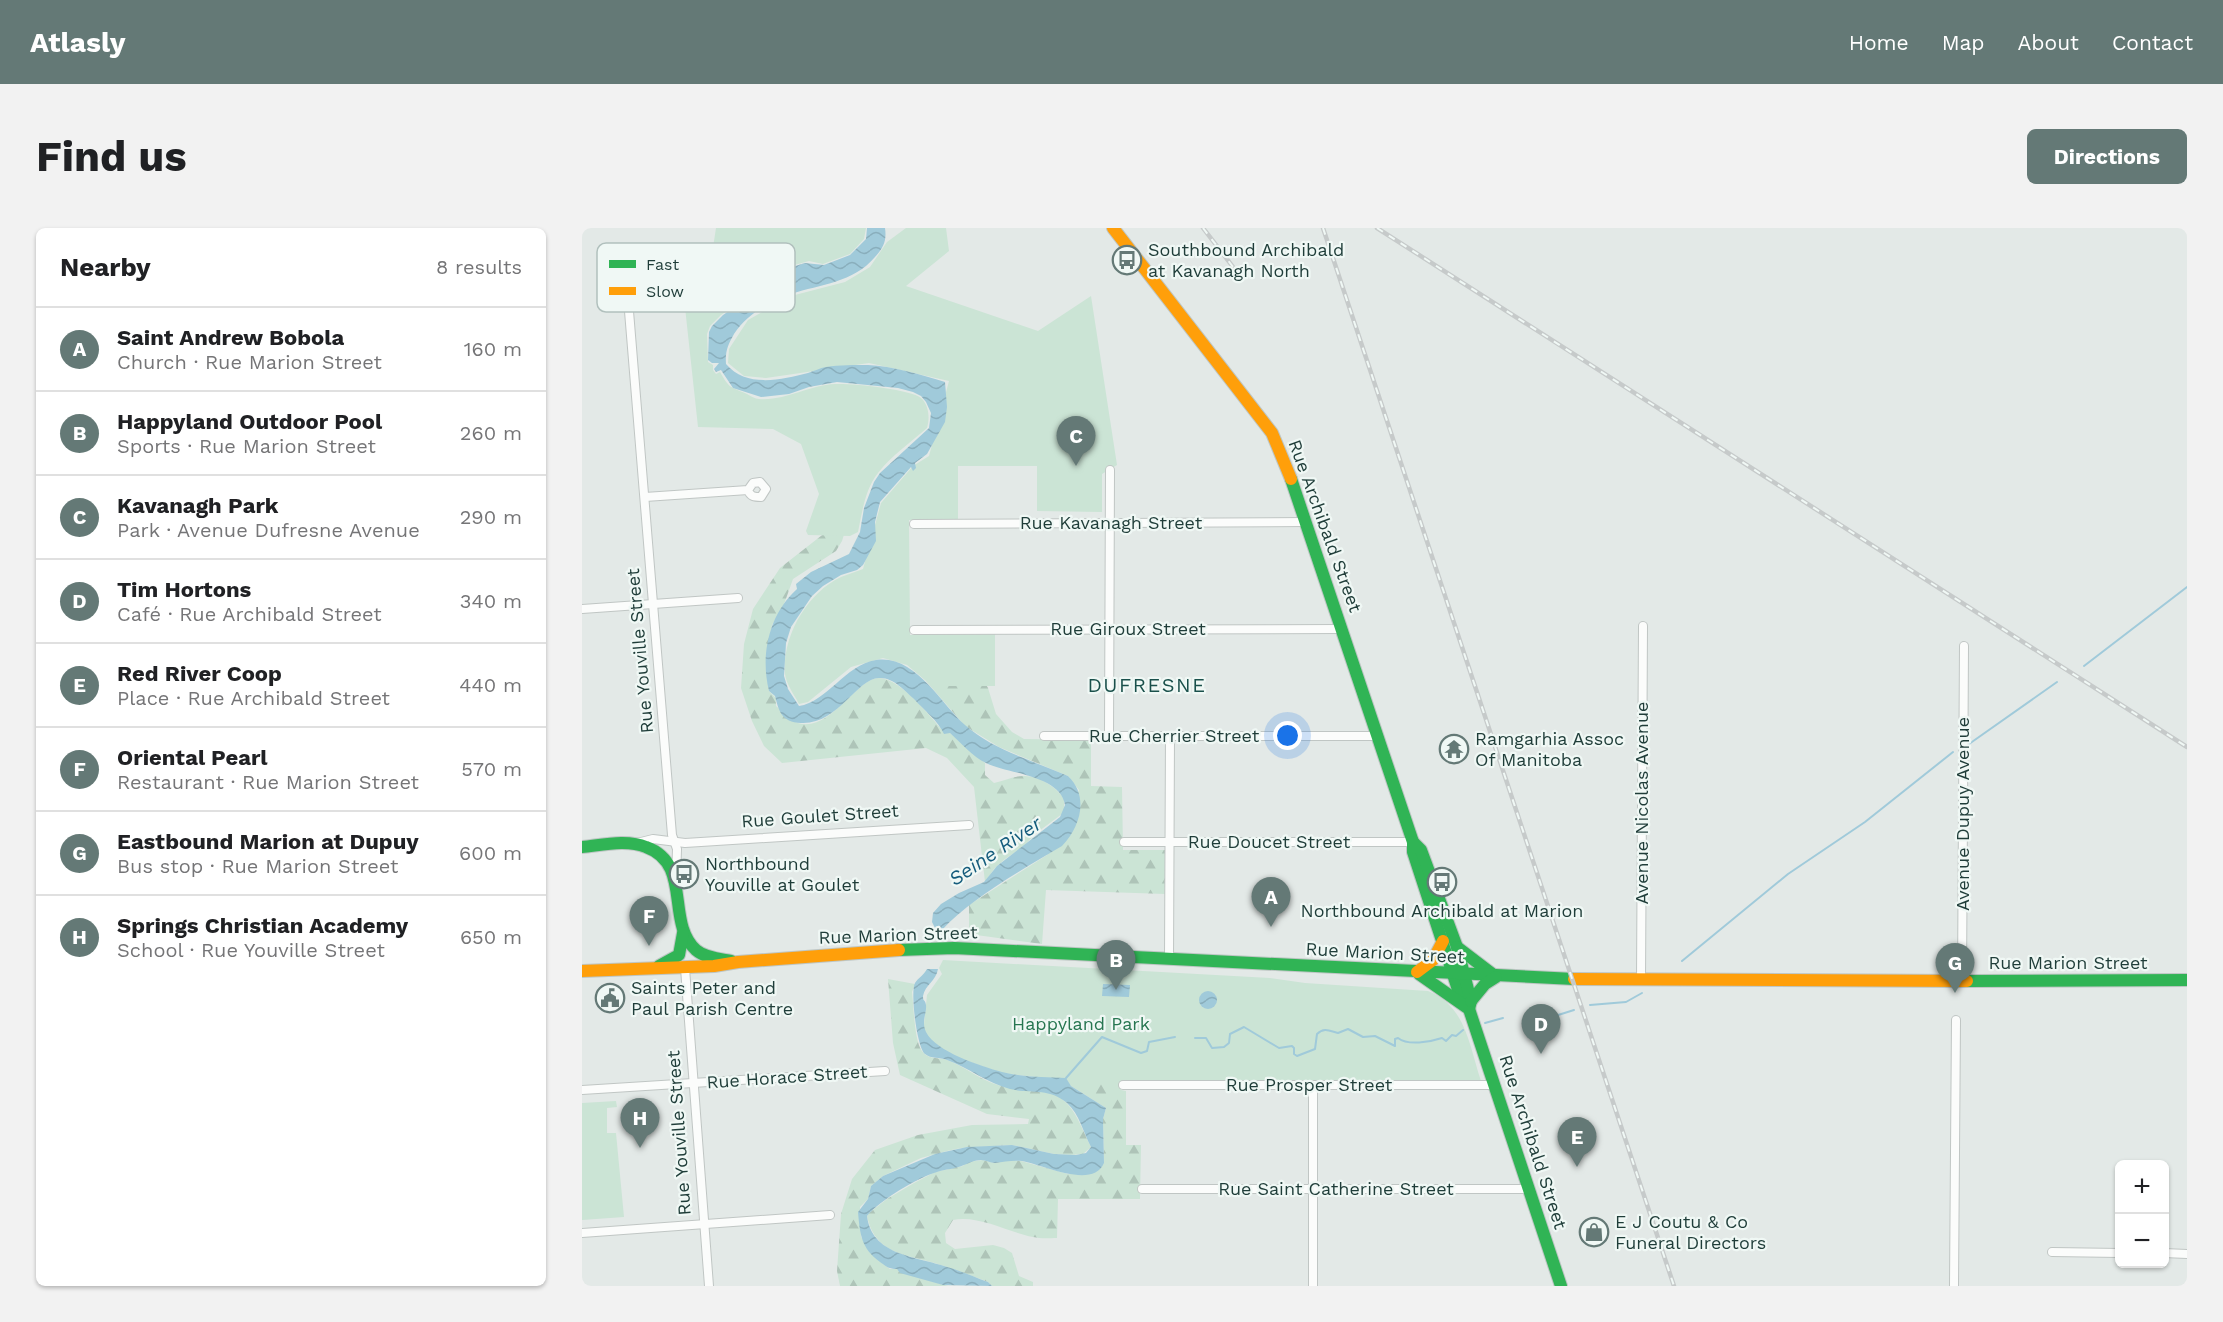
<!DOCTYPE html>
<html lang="en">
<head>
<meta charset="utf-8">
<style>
	:root { --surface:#fff; --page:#f2f2f2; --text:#202124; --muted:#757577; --line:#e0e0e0; --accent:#647976 }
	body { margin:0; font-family:"Work Sans",sans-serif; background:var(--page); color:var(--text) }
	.controls { position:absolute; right:18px; bottom:18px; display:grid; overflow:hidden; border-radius:9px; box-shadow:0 2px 4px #0004 }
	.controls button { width:54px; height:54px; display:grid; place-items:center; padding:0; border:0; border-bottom:2px solid var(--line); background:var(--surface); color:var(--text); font:30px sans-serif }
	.you { position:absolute; left:706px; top:508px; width:21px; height:21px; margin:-15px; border:4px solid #fff; border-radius:50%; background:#1a73e8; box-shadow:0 0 0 9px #1a73e833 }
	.badge { display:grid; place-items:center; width:39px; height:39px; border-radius:50%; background:var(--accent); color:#fff; font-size:20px; font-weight:700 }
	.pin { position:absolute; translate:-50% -50px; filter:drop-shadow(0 2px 3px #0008) }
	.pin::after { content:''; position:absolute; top:32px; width:21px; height:18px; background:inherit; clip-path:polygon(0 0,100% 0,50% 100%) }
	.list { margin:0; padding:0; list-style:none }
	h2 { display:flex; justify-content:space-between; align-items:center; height:78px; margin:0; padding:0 24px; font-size:26px }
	h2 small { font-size:20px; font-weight:400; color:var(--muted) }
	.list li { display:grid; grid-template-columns:39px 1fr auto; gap:18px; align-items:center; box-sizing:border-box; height:84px; padding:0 24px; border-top:2px solid var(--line) }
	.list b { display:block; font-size:22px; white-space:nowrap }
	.list p { margin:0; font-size:20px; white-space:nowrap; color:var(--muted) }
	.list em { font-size:20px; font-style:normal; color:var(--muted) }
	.map { position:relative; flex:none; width:1605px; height:1058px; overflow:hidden; border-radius:9px }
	header { display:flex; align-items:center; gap:36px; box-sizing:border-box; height:84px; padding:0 30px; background:var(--accent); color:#fff }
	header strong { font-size:28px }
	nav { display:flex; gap:33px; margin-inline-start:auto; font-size:21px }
	.intro { display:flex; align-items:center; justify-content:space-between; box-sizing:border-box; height:144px; padding:0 36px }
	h1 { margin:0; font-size:42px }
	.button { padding:15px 27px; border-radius:9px; background:var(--accent); color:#fff; font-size:21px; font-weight:700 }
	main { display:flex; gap:36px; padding:0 36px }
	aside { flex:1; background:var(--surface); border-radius:9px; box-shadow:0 2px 4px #0004 }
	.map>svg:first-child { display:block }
</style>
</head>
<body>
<header>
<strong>Atlasly</strong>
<nav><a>Home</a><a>Map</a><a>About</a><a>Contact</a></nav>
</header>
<div class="intro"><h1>Find us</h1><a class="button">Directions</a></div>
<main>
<aside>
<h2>Nearby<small>8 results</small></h2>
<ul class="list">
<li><span class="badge">A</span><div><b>Saint Andrew Bobola</b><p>Church · Rue Marion Street</p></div><em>160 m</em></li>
<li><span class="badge">B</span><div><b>Happyland Outdoor Pool</b><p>Sports · Rue Marion Street</p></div><em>260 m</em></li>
<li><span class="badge">C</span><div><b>Kavanagh Park</b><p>Park · Avenue Dufresne Avenue</p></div><em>290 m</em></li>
<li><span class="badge">D</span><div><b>Tim Hortons</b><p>Café · Rue Archibald Street</p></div><em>340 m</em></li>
<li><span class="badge">E</span><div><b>Red River Coop</b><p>Place · Rue Archibald Street</p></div><em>440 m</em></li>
<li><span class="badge">F</span><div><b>Oriental Pearl</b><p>Restaurant · Rue Marion Street</p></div><em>570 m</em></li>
<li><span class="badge">G</span><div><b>Eastbound Marion at Dupuy</b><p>Bus stop · Rue Marion Street</p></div><em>600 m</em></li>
<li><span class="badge">H</span><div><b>Springs Christian Academy</b><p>School · Rue Youville Street</p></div><em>650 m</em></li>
</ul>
</aside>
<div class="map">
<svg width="1605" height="1058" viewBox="0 0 1605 1058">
	<defs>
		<pattern id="forest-firs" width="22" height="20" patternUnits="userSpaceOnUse" patternTransform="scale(1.5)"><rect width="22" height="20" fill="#cbe4d5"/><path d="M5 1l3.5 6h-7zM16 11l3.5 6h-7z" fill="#aec4b8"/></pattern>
		<pattern id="water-waves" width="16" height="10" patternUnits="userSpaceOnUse" patternTransform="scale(1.5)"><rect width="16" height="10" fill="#a0cada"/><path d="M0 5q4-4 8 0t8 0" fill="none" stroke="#89aebc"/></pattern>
	</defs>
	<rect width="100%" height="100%" fill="#e3e9e7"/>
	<g fill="url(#forest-firs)">
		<path d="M306,220l-40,74 -6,19 -6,10 -43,28 -10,28 -11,18 -6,30v12l3,24 7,7v8c6,5 15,15 22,17 33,10 59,-47 82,-45 22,2 49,37 63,53l7,2 35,30v12l9,8c9,-2 20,-7 29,-7 15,-1 34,11 41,23v11l-2,4 -27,20 -13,14 -17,11 -11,10 -9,13 -11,-95 -27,-29 -21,-10 -144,15 -18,-17 -12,-25 -11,-33 3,-44 9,-35 27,-41 46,-36z"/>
		<path d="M362,444l40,9 4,7 8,26 16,18 12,7 67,1v46l31,1 1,63h42v44l-119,-4 -4,54 -73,-10v-29l78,-50 32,-65 -11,-14 -69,-29 -34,-21 -39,-45z"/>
		<path d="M306,751l27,5 -3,8c2,15 2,48 10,59 6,9 17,6 25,9 16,6 30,17 45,23 16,6 30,5 46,7 35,4 40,32 53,57l-8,7 -12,1 -17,-1 -42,-9 -51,3 -14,3 -26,7 -38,18 -12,10 -3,13 -8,8 1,30 22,27 7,5h7l3,3 48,14h-108l-3,-15 4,-57 11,-35 23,-29 43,-15 54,-10 56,-1 1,-5 -42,-5 -87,-39 -7,-32z"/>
		<path d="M484,853h55v9l5,1v54h15l-1,54h-82l-1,39c-7,0 -16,1 -24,-1 -26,-5 -54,-22 -80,-17l-8,13 1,10 9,6 38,-4 11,3 8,5 7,23 14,6v4h-41l-4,-4c-14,-5 -29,-11 -44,-16 -33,-12 -68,-8 -77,-50l2,-3 18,-14 27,-16 21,-11 28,-6 4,-4 16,-2 11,3 15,-3 12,1 47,13 26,-2 10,-9 -1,-44 3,-11 -35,-22z"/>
	</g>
	<g fill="#cbe4d5">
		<path d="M134,0h150l-2,11 -14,15 -27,10 -14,-3 -18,5 -13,11 -17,8 -12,11 -28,19 -11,11 -3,8 1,28 5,3v5l3,4 4,-2c10,17 9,14 27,22 4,2 8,5 12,5 27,2 50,-14 76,-15 15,-1 76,5 86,14 8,7 9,20 6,30 -16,14 -36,28 -49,45 -13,16 -16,40 -20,59l-8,4 -42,-1 -2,-4 13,-37 -18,-50 -28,-15 -75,-2 -14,-129 26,-31z"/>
		<path d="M324,0h40l3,23 -43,35 132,45 53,-35 26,169 -15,9v38l-65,-1v-45h-79v53l-49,1 1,115 85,-1v52h-63l-25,-21 -24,-7 -32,9 -43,35 -9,2c-4,-8 -13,-20 -14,-30 -3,-38 22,-81 56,-97 7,-3 15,-5 22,-8l18,-66 32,-37 16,-10 20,-75 -80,-18 -103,15 -22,-2 -16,-13 1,-14 19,-29 43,-24 54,-14 25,-15 17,-25z"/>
		<path d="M361,732l327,18 35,5 123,8c38,15 41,54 53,90h-415l-65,-8 -56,-20 -22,-19 4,-39 15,-21 -3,-6z"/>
		<path d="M34,873l1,6 -10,1v25h9l8,84 -42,3v-117z"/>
	</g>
	<g fill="url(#water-waves)">
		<path d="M285,0h18c2,13 -2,20 -10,29 -22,26 -54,27 -84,37 -22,8 -44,20 -57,40 -6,11 -9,17 -8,30 20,24 55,16 82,9 6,-2 12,-5 18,-6 13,-2 29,-2 42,-2 24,1 54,10 77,17l2,25 -2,15 -18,32 -12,9 1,5 -3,3 -2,-4 -31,35 -5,20 1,19 -13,24 -6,5 -16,5 -18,11 -11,10 -21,31 -5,16 -2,33 4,13 11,17c28,-4 46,-41 77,-46 39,-6 65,44 89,65 28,25 69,36 103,51 21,20 13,50 -6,70 -37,22 -91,52 -120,84h-6l-4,-8 1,-9 8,-9 18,-11 25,-11 13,-16 63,-49 5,-12c-5,-30 -57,-31 -79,-42 -13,-6 -25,-20 -36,-30l-6,1c-6,-13 -20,-24 -30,-35 -9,-8 -21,-22 -35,-21 -22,0 -41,47 -78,45 -20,-1 -22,-12 -26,-27l-6,-5c-9,-36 0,-77 28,-102l-1,-5 15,-12 38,-18 11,-22 4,-24 10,-26 6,-9 49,-45 2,-15 -5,-11 -5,-6 -8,-4 -15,-4 -61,-6 -28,5 -20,7 -28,3 -28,-9 -12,-18 -5,2 -2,-3 5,-6h-7l-4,-3 1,-28 3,-6 11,-11 28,-19 11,-10 17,-7 13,-12 13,-4 19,2 26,-10 16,-16z"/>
		<path d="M345,741h11c-2,12 -13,16 -15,27 0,7 2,2 3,9 1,8 -5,16 0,27 10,20 55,34 76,40 20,5 43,5 64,6l5,8 35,22 -3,11 1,44c-11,27 -63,1 -82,-2 -10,-1 -18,1 -27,2 -5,0 -9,-3 -14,-3 -6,0 -12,3 -17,5 -8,4 -19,4 -27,7 -19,5 -58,29 -70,44 5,39 47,40 77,50 15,4 30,11 44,16l4,4 -49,-1 -43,-12 -3,-4c-8,0 -10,-2 -17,-7 -19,-14 -20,-28 -22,-50l10,-13 3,-13 12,-10 52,-22 32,-7 45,-2 42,9 22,1 10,-2 5,-6c-8,-15 -11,-32 -24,-44 -19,-16 -37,-9 -57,-14 -23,-6 -41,-21 -63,-29 -7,-3 -16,-1 -22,-6 -8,-6 -15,-62 -10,-71 3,-5 9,-8 12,-14z"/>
		<path d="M521,756l27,1 -1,12 -27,-1z"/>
		<circle cx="626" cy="772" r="9"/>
	</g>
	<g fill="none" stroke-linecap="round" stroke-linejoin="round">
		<g stroke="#a0cada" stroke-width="2">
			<path d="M1502,438l103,-79"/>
			<path d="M1387,516l88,-62"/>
			<path d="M1100,733l106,-87 77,-52 88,-70"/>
			<path d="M1008,777l36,-3 16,-9"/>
			<path d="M955,788h18l19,-6"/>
			<path d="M903,795l18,-5"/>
			<path d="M613,810h11l6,10 12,-1 5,-4 1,-9 14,-7 35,21 13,-2 2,2v6l3,2 18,-7 2,-15c7,-7 13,-3 21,-1l10,-4 15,8 12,-1 20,10v-7l3,-1c10,8 32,4 44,0l4,3 6,-6 4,1 7,-6"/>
			<path d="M484,850l36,-41 39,16 6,-2 2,-9 26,-5"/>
		</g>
		<g stroke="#c0c6c4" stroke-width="10">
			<g id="street">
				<path d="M46,71l6,-17 -2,-5 -9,-2 -4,7 9,17 44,536 5,14 -1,30"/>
				<path d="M63,269l103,-7 5,-7 7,-1 6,7 -5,8c-6,0 -11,0 -13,-7"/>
				<path d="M332,296l393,-2"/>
				<path d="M0,381l156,-11"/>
				<path d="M332,402l429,-1"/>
				<path d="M462,508h333"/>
				<path d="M527,508l1,-266"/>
				<path d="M542,614h289"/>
				<path d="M55,615l16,-4 32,4 284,-18"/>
				<path d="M587,732l1,-224"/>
				<path d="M103,740l24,318"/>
				<path d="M1059,752l2,-354"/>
				<path d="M1380,753l2,-335"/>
				<path d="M541,857h372"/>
				<path d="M731,858v200"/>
				<path d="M0,862l303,-19"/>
				<path d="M560,961h387"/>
				<path d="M0,1005l248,-18"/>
				<path d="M1470,1024l68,1"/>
				<path d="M1582,1025l23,1"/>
				<path d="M1372,1058l2,-266"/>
			</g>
		</g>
		<g stroke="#bec6c4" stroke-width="14">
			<g id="fast">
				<path d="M709,251l122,363v10l49,150"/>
				<path d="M831,614l8,8 36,97 14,54 -2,8"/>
				<path d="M0,619c20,-2 45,-8 64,0 47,17 19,75 50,103 9,8 24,9 35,11"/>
				<path d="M875,719l38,29"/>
				<path d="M317,722l55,-2 620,31"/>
				<path d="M77,738l20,-11 4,-22"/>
				<path d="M837,746l50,35 92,277"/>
				<path d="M1385,753l220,-1"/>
				<path d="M889,773l14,-17 11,-7"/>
			</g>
		</g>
		<g stroke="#bec6c4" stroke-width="14">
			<g id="slow">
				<path d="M531,0l159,205 19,46"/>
				<path d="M0,743l132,-5 24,-4 161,-12"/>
				<path d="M835,744l16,-12 10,-19"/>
				<path d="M992,751l393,2"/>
			</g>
		</g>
		<use href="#street" stroke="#fbfcfb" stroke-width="8"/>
		<use href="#fast" stroke="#30b455" stroke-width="12"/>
		<use href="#slow" stroke="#ff9f0a" stroke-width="12"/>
		<g stroke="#c6caca" stroke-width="4.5">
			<g id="rail">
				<path d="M621,0l37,48"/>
				<path d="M741,0l351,1058"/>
				<path d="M795,0l810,519"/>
			</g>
		</g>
		<use href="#rail" stroke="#f0f8f5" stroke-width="2" stroke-dasharray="7" stroke-linecap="butt"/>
	</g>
	<defs>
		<g id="bus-ring" transform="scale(1.5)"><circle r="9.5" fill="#f0f8f5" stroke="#647976" stroke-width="1.5"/><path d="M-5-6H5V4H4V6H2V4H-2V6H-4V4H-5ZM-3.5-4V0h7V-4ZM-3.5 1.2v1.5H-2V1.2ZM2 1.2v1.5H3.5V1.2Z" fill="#647976"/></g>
		<g id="temple-ring" transform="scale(1.5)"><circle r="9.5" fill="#f0f8f5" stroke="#647976" stroke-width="1.5"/><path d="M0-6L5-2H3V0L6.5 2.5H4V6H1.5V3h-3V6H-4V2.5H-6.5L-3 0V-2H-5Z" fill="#647976"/></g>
		<g id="civic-ring" transform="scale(1.5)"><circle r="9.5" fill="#f0f8f5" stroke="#647976" stroke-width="1.5"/><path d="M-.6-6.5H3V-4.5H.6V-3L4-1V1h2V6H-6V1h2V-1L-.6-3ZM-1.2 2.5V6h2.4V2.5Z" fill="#647976"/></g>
		<g id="shop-ring" transform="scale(1.5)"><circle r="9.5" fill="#f0f8f5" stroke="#647976" stroke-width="1.5"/><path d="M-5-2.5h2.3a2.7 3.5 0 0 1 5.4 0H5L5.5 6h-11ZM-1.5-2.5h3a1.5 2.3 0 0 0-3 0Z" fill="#647976"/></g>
	</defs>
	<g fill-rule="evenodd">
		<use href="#bus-ring" x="545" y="32"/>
		<use href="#temple-ring" x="872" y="521"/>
		<use href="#bus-ring" x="102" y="646"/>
		<use href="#bus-ring" x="860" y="654"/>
		<use href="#civic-ring" x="28" y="770"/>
		<use href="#shop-ring" x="1012" y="1004"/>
	</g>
	<g text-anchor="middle" stroke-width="4.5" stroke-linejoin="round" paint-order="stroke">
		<g font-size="18" fill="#1f3d39" stroke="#f0f8f5" text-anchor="start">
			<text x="566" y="28">Southbound Archibald<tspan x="566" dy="21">at Kavanagh North</tspan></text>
			<text x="893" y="517">Ramgarhia Assoc<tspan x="893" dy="21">Of Manitoba</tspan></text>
			<text x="123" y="642">Northbound<tspan x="123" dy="21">Youville at Goulet</tspan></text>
			<text x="860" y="689" text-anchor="middle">Northbound Archibald at Marion</text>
			<text x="49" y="766">Saints Peter and<tspan x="49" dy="21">Paul Parish Centre</tspan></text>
			<text x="1033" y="1000">E J Coutu &amp; Co<tspan x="1033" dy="21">Funeral Directors</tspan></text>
		</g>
		<g font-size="18" fill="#1f3d39" stroke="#f0f8f5">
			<text x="529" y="301">Rue Kavanagh Street</text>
			<text transform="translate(743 298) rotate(70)" y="6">Rue Archibald Street</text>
			<text x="546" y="407">Rue Giroux Street</text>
			<text transform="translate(58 423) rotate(-95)" y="6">Rue Youville Street</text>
			<text x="592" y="514">Rue Cherrier Street</text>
			<text transform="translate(1060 575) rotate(-90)" y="6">Avenue Nicolas Avenue</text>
			<text transform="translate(1381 586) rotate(-90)" y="6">Avenue Dupuy Avenue</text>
			<text transform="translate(238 588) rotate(-4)" y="6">Rue Goulet Street</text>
			<text x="687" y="620">Rue Doucet Street</text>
			<text transform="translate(316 707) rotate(-2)" y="6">Rue Marion Street</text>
			<text transform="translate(803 725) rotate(3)" y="6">Rue Marion Street</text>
			<text x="1486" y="741">Rue Marion Street</text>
			<text transform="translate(205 849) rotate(-4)" y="6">Rue Horace Street</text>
			<text x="727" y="863">Rue Prosper Street</text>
			<text transform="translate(97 905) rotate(-94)" y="6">Rue Youville Street</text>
			<text transform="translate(951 914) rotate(72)" y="6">Rue Archibald Street</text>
			<text x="754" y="967">Rue Saint Catherine Street</text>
		</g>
		<g font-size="18" fill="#277651" stroke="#f0f8f5">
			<text x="499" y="802">Happyland Park</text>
		</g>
		<g font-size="20" letter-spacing="1.5" fill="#1a504b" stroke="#f0f8f5">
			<text x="565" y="464">DUFRESNE</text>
		</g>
		<g font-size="20" font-style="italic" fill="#165d7d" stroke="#f0f8f5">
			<text transform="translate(413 623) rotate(-34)" y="7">Seine River</text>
		</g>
	</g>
	<rect x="15" y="15" width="198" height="69" rx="9" fill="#f0f8f5" stroke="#b1c0bd" stroke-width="1.5"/>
	<rect x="27" y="32" width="27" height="8" fill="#30b455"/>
	<rect x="27" y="59" width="27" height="8" fill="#ff9f0a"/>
	<g font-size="16" fill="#1f3d39">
		<text x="64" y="42">Fast</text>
		<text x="64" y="69">Slow</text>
	</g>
</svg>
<div class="controls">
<button>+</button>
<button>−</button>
</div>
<div class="you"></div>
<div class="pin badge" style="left:689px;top:699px">A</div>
<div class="pin badge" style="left:534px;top:762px">B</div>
<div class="pin badge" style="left:494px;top:238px">C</div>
<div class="pin badge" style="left:959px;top:826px">D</div>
<div class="pin badge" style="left:995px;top:939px">E</div>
<div class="pin badge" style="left:67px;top:718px">F</div>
<div class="pin badge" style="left:1373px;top:765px">G</div>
<div class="pin badge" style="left:58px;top:920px">H</div>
</div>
</main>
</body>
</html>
